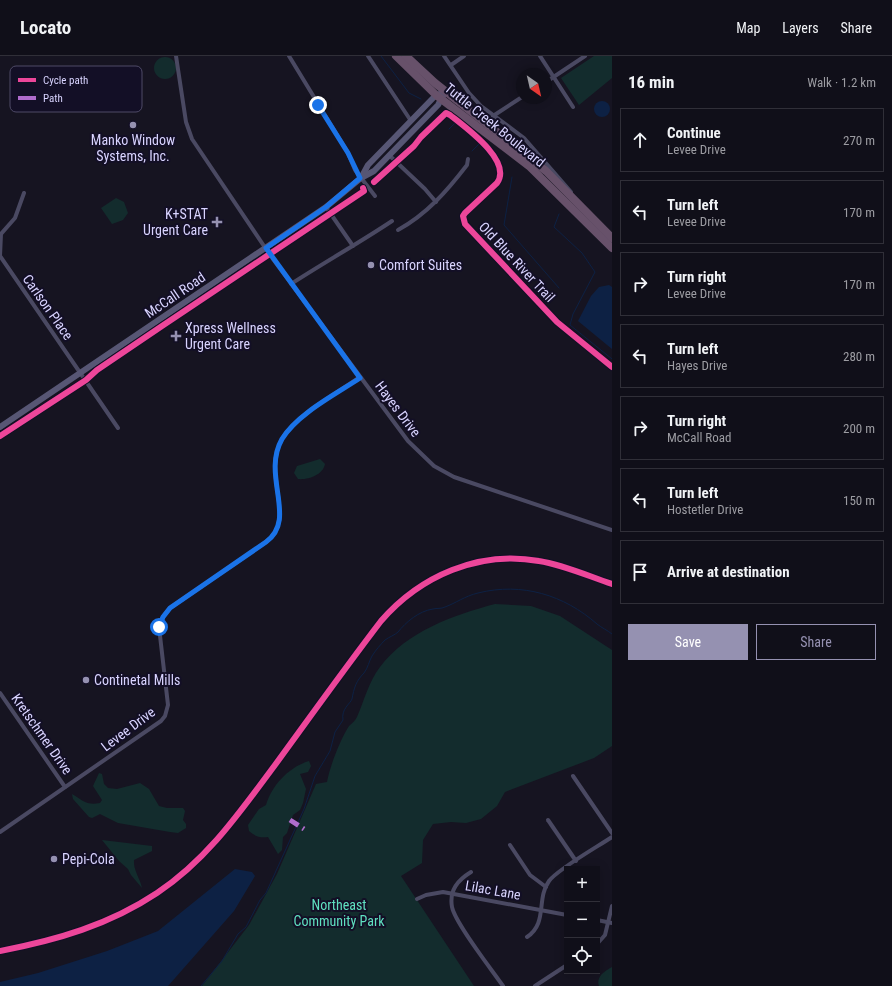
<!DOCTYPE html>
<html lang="en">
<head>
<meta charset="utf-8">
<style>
	:root { --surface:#100f19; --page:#1e1d26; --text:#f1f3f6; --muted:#9c9ca2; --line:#302f38; --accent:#9591b1 }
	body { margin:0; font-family:"Roboto Condensed",sans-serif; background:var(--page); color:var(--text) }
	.controls { position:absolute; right:12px; bottom:12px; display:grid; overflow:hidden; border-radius:0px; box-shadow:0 2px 10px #0003 }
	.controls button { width:36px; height:36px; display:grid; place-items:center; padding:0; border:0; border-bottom:1px solid var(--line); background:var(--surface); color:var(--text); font:20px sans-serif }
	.compass { position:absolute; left:516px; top:12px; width:36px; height:36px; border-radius:50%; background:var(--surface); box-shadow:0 2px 10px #0003; rotate:146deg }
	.stop { position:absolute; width:12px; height:12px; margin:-9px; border:3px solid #1a73e8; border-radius:50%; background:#fff }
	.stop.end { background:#1a73e8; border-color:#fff; box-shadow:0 1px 4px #0008 }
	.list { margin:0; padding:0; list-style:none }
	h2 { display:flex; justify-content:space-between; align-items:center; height:52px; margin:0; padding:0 16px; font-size:17px }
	h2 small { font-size:13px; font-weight:400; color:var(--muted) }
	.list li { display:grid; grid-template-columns:26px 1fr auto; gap:12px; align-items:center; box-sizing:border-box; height:64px; margin:0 8px 8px; padding:0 8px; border:1px solid var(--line); border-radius:0px }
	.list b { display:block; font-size:15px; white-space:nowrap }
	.list p { margin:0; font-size:13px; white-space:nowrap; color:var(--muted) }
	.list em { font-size:13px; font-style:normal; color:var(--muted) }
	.actions { display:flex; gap:8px; padding:12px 16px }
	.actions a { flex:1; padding:9px 0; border:1px solid var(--accent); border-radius:0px; text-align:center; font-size:14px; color:var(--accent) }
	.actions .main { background:var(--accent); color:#fff }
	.icon { flex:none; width:22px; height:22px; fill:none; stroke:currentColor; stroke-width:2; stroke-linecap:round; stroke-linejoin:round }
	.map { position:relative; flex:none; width:612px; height:930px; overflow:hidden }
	header { display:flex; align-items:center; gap:24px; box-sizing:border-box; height:56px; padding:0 20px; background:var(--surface); border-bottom:1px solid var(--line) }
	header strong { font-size:19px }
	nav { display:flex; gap:22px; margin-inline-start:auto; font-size:14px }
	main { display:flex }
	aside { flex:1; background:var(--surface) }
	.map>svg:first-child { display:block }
</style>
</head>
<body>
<header>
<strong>Locato</strong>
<nav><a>Map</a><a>Layers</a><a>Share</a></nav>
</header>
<main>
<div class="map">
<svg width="612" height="930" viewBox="0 0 612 930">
	<rect width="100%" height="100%" fill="#161421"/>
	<g fill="#132c2d">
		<path d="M594,0h18v22l-33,27 -18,-27z"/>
		<circle cx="165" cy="12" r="11"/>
		<path d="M116,142l8,4 4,11 -5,7 -11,4 -11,-16z"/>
		<path d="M320,403l5,5c-2,11 -17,16 -27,15l-4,-6 3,-7z"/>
		<path d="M495,548l36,2 29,10 52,34v96l-18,12 -89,34 -8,14 -16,13 -15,4 -15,-1 -18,2 -10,16 -1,23 -21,13 73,110h-272l47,-61 28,-51 39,-90 11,-2c3,-16 13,-42 22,-56 3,-3 6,-5 8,-9 7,-16 12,-36 23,-50 27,-36 74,-52 115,-63z"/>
		<path d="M309,705l2,5 -3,6 -8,2 6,15 -3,14 -3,7 -7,5 -6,18 -4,4 -1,13 -4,4 -10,-17c-9,1 -13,-1 -19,-6l-1,-6 11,-16 7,-4c6,-20 23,-38 43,-44z"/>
		<path d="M99,717l3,1 2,10 4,4 9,1 23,-6 9,6 10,17 8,2h16l2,3 -2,9 3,4v4l-8,5 -8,-1 -52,-9 -18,-9 -8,4 -3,-1 -16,-18 -1,-5c10,6 15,12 28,9l2,-3 -9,-14z"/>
		<path d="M102,784l50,6v5l-18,9c-1,10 6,18 8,28l-11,-13 -3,-6 -9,-8z"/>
		<path d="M612,911v19h-13c-3,-10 6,-15 13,-19z"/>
	</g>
	<g fill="#0d2144">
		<circle cx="602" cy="53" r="8"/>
		<path d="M609,229l3,2v62l-34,-28 13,-25 8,-9z"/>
		<path d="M235,813l17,3 3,4 -21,35 -66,75h-168v-4l38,-9 69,-22 51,-20z"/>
	</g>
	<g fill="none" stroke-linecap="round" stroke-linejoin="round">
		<g stroke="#0d2144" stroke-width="1">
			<path d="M381,0l28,37 12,6"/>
			<path d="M449,73l7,-7"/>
			<path d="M472,95l8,-8"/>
			<path d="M512,121l-8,48 55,63"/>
			<path d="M559,158l-5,13 28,26 13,19 -22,42 -3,11 42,34"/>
			<path d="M201,930l21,-25 16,-27 8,-7 14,-27 6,-7 38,-84 11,-33 15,-25 5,-19 8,-12c-2,-11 7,-16 9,-21 2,-11 4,-18 12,-26 4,-5 5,-12 8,-17 3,-5 9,-12 13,-16 4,-3 10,-5 13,-8 8,-10 21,-21 35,-23 4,-1 8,0 12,-2 11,-4 20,-11 33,-14 44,-11 86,2 119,31 5,4 10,6 15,10"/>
		</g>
		<g stroke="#4a4962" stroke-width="4">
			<path d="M176,0l10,66 6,17 78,116 138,186 26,25 20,11 158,53"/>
			<path d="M289,0l59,97 7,17 20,26"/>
			<path d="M368,0l43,65"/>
			<path d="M444,0l25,37 12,13 43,32 47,54"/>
			<path d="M540,0l33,51"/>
			<path d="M451,9l13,-9"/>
			<path d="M546,26l39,-26"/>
			<path d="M493,60l29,-19"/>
			<path d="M390,100l35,33 11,13"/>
			<path d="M24,137l-9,25 -14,16 -1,22 118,172"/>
			<path d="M326,151l27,39"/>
			<path d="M398,174c29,-16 49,-39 69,-65l1,-6"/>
			<path d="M291,228c34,-22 68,-41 101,-63"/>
			<path d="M0,637l65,94"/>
			<path d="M573,720l39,57"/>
			<path d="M548,764l28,41"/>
			<path d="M0,776l161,-111 4,-5 3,-11 -9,-78 4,-10 7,-9 96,-66c32,-23 -5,-66 16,-103 15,-25 54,-45 78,-62"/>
			<path d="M510,789l20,30 16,12"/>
			<path d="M471,816c-13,8 -22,18 -19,35 3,16 40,63 51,79"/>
			<path d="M417,843l9,-4 17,-3 124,23"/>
			<path d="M597,864l15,3"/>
			<path d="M527,881c21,-14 9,-38 22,-56 9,-12 48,-34 63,-44"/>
			<path d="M597,888l8,-9 7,-29"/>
			<path d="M535,930l32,-21"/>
		</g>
		<g stroke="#575674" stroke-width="6">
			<path d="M361,122l7,-13 68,-70 4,-1"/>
			<path d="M0,371l326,-220 35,-29 13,-7 64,-66 7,-13"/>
		</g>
		<g stroke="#67516a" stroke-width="8">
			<path d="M396,0l40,39 93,71 83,82"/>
			<path d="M406,0l29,27 111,88 66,67"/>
		</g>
		<path stroke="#b06ccc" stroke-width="5" stroke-dasharray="10 5" stroke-linecap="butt" d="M290,764l14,9"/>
		<g stroke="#130f26" stroke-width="8">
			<g id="cycleway">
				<path d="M374,126l40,-36 7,-9 25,-24 4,2c15,12 63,46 47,68l-32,30 -2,3 2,8 92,98 55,45"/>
				<path d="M0,380l86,-56 11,-10 65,-44 202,-135 -1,-3"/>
				<path d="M0,895c57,-11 109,-26 157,-58 50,-33 83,-81 118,-128 35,-48 70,-97 106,-144 39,-45 98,-71 158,-60 25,4 49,15 73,23"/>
			</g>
		</g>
		<use href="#cycleway" stroke="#ed469a" stroke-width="6"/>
	</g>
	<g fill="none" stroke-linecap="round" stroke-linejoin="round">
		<path stroke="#1a73e8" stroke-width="5" d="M159,571l4,-10 7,-9 96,-66c32,-23 -5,-66 16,-103 15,-25 54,-45 78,-61l-94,-130 60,-41 34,-29 -12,-25 -30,-48"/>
	</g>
	<g fill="#9591b1" stroke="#130f26" stroke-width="1.5">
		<circle cx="133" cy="69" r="4"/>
		<path d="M215 160h4v4h4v4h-4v4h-4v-4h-4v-4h4z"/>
		<circle cx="371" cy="209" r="4"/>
		<path d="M174 274h4v4h4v4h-4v4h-4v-4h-4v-4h4z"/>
		<circle cx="86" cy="624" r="4"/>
		<circle cx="54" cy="803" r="4"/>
	</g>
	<g text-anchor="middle" stroke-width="4" stroke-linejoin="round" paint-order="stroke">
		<g font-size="14" fill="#d9d4ff" stroke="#130f26">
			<text transform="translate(495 69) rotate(39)" y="5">Tuttle Creek Boulevard</text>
			<text transform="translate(517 206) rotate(47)" y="5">Old Blue River Trail</text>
			<text transform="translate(175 239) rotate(-34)" y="5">McCall Road</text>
			<text transform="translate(48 251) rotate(55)" y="5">Carlson Place</text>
			<text transform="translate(398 353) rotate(53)" y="5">Hayes Drive</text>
			<text transform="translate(128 673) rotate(-37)" y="5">Levee Drive</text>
			<text transform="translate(42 678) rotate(55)" y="5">Kretschmer Drive</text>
			<text transform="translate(493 834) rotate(10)" y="5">Lilac Lane</text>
		</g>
		<g font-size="14" fill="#d9d4ff" stroke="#130f26" text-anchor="start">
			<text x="133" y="89" text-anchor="middle">Manko Window<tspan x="133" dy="16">Systems, Inc.</tspan></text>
			<text x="208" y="163" text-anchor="end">K+STAT<tspan x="208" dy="16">Urgent Care</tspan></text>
			<text x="379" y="214">Comfort Suites</text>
			<text x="185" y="277">Xpress Wellness<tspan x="185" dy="16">Urgent Care</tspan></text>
			<text x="94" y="629">Continetal Mills</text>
			<text x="62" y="808">Pepi-Cola</text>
		</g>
		<g font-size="14" fill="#5fe0c0" stroke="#130f26">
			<text x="339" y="854">Northeast<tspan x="339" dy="16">Community Park</tspan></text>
		</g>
	</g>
	<rect x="10" y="10" width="132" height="46" rx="6" fill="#130f26" stroke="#4e4a67" stroke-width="1"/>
	<rect x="18" y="22" width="18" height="4" fill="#ed469a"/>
	<rect x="18" y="40" width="18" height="4" fill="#b06ccc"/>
	<g font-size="11" fill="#d9d4ff">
		<text x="43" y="28">Cycle path</text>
		<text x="43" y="46">Path</text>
	</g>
</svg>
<div class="controls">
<button>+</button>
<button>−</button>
<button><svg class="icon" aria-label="locate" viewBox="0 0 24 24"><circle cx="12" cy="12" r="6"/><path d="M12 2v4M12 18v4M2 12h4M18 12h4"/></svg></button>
</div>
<svg class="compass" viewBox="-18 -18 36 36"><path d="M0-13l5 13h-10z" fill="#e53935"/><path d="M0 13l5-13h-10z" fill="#9c9ca2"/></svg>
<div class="stop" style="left:159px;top:571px"></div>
<div class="stop end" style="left:318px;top:49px"></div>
</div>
<aside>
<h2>16 min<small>Walk · 1.2 km</small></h2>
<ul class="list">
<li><svg class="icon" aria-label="ahead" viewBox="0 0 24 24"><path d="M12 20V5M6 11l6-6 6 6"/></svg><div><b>Continue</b><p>Levee Drive</p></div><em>270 m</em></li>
<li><svg class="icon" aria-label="left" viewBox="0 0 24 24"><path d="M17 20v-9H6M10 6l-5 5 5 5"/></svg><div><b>Turn left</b><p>Levee Drive</p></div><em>170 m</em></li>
<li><svg class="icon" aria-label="right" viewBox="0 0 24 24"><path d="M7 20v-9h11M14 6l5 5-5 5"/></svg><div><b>Turn right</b><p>Levee Drive</p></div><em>170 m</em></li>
<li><svg class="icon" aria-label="left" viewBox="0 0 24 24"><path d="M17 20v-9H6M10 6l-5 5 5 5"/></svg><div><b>Turn left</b><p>Hayes Drive</p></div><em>280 m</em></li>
<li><svg class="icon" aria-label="right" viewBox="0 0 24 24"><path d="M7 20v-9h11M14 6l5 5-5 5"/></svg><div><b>Turn right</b><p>McCall Road</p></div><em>200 m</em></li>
<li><svg class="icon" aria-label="left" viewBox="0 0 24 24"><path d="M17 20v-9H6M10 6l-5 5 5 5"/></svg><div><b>Turn left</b><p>Hostetler Drive</p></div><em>150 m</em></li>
<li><svg class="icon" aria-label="arrive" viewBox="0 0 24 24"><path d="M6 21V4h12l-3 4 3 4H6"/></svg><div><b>Arrive at destination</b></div></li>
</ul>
<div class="actions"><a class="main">Save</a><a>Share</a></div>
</aside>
</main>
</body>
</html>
